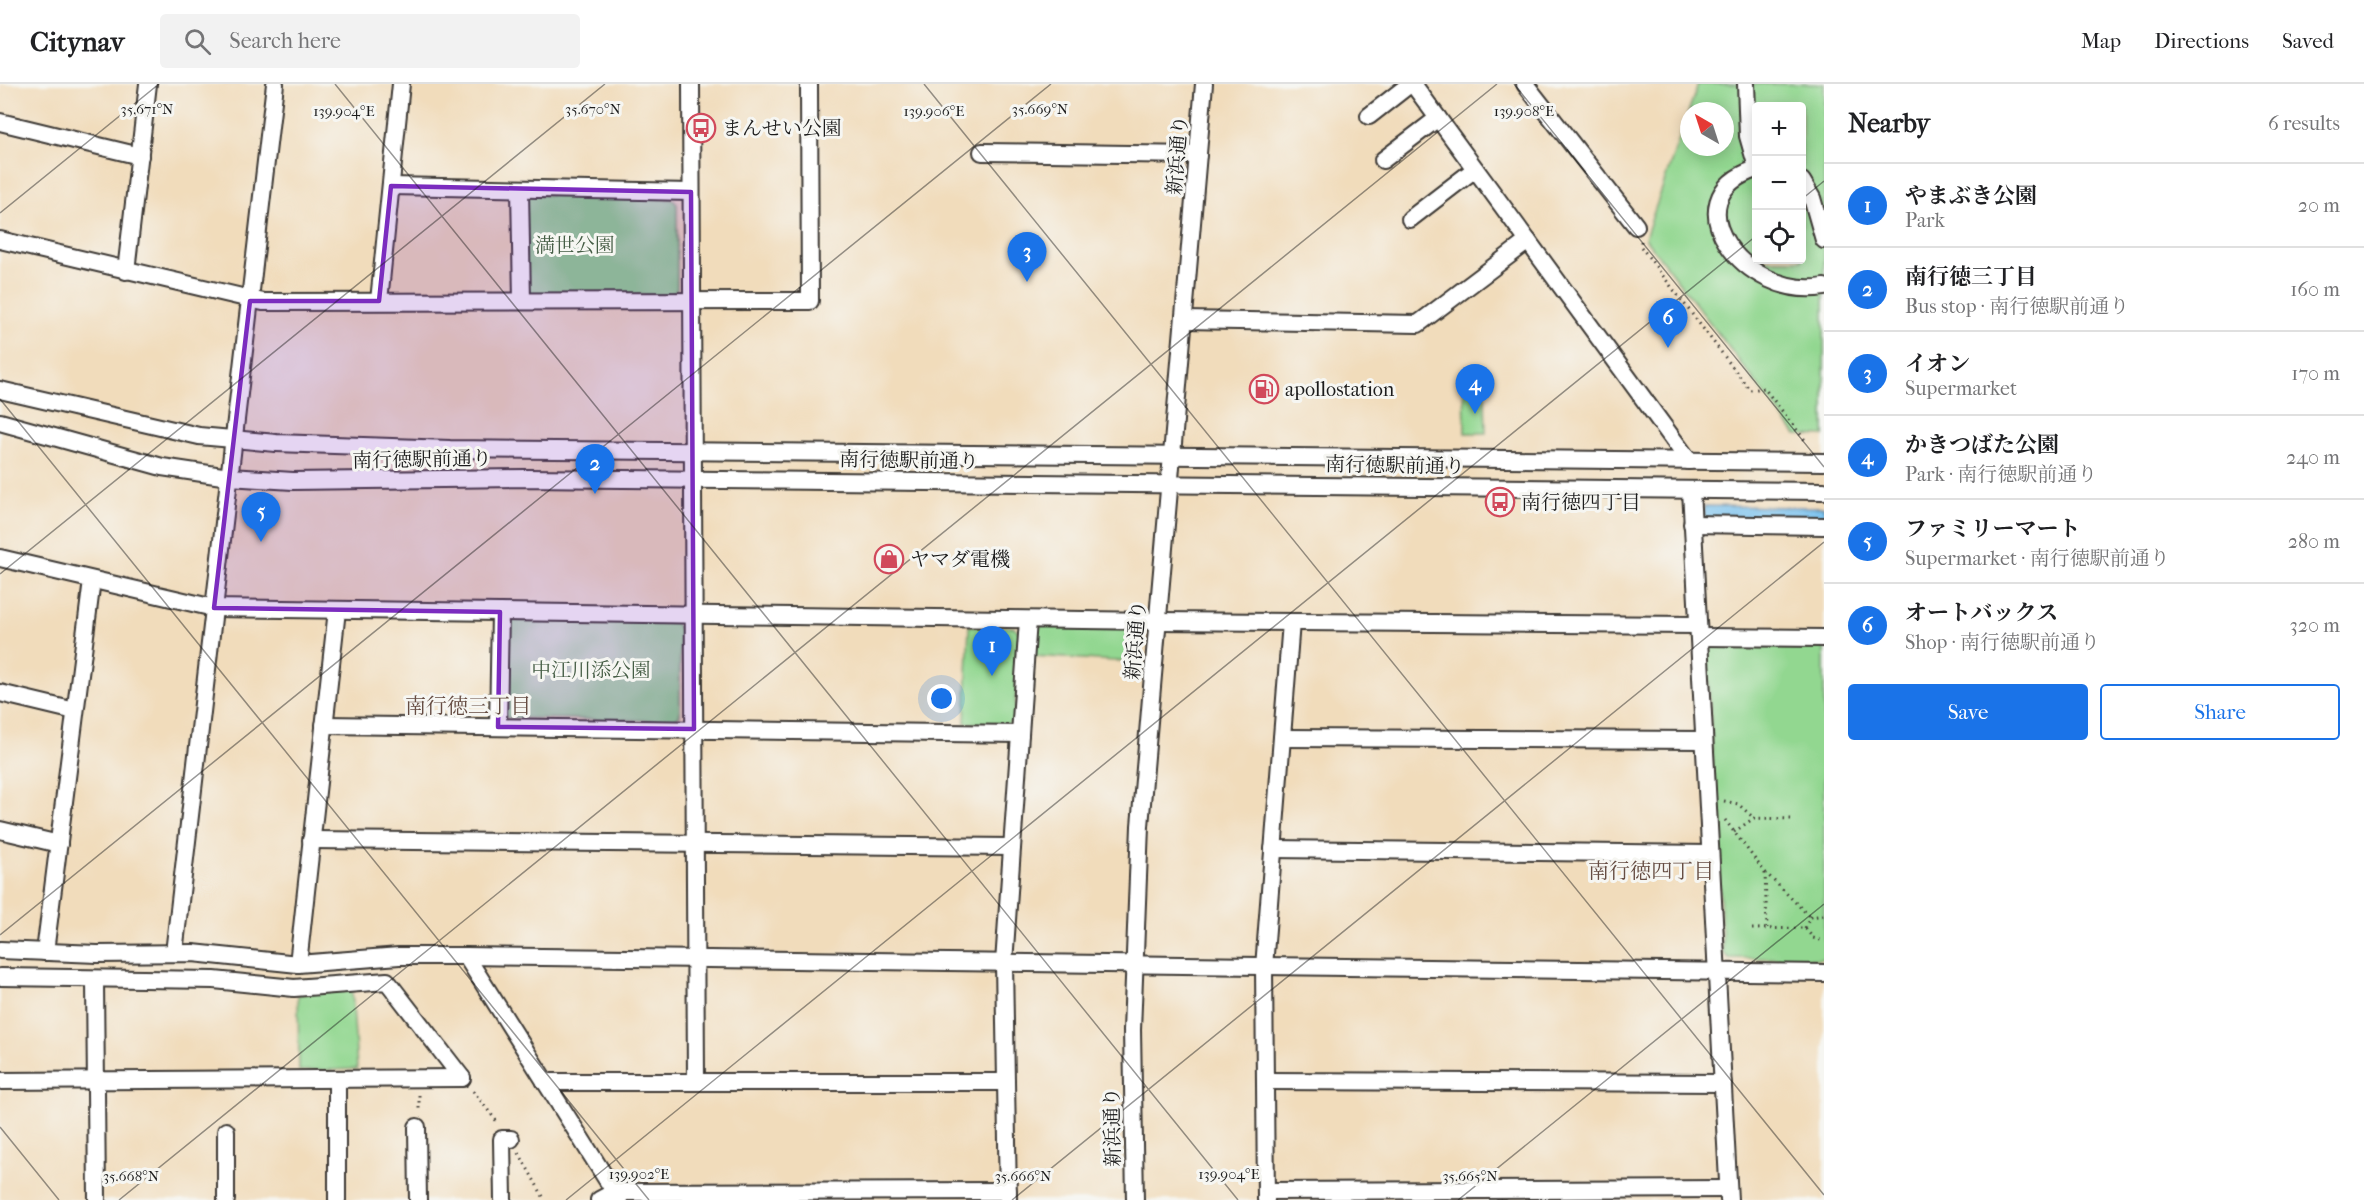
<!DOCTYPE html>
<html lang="en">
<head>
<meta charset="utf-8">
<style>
	:root { --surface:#fff; --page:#f2f2f2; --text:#202124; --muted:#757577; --line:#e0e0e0; --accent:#1a73e8 }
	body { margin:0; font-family:"IM FELL French Canon","Noto Serif JP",serif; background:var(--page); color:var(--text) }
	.controls { position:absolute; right:18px; top:18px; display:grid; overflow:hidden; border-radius:6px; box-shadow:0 3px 15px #0003 }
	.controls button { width:54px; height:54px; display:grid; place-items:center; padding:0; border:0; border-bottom:2px solid var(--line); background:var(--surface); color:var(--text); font:30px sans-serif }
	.compass { position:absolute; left:1680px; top:18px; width:54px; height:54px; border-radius:50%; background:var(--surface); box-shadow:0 3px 15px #0003; rotate:321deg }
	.you { position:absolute; left:942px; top:615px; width:21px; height:21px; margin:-15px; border:4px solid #fff; border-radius:50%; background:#1a73e8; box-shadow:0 0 0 9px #1a73e833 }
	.badge { display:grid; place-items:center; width:39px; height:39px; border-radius:50%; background:var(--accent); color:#fff; font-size:20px; font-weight:700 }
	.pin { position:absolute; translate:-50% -50px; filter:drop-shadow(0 2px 3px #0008) }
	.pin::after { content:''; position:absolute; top:32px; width:21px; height:18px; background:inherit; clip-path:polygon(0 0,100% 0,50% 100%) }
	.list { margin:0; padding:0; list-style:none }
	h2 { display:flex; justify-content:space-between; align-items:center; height:78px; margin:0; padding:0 24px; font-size:26px }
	h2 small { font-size:20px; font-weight:400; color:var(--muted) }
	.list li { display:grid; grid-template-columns:39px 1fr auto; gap:18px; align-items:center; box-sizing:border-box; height:84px; padding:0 24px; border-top:2px solid var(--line) }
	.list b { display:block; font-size:22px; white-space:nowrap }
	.list p { margin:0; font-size:20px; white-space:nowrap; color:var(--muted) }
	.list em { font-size:20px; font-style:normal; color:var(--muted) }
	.actions { display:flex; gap:12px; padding:18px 24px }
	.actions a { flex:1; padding:14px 0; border:2px solid var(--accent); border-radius:6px; text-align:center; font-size:21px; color:var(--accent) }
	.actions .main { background:var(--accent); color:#fff }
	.icon { flex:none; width:33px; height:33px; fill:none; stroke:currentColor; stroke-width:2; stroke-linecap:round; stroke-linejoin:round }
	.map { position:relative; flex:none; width:1824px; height:1116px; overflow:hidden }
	header { display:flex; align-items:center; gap:36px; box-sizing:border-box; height:84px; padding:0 30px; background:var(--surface); border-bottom:2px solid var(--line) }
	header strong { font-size:28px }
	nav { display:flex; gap:33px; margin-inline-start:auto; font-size:21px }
	.search { width:420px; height:54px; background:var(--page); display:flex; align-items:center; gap:15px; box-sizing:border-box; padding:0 21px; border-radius:6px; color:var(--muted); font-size:22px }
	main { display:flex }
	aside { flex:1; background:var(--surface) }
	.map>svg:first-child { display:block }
</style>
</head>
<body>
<header>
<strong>Citynav</strong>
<div class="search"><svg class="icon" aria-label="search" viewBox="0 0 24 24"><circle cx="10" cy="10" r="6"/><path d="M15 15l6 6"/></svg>Search here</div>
<nav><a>Map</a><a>Directions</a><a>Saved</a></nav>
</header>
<main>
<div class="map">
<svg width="1824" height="1116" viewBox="0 0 1824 1116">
	<rect width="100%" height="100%" fill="#f6f6f2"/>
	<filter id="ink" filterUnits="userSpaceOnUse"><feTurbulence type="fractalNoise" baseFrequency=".0167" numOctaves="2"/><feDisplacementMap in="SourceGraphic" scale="12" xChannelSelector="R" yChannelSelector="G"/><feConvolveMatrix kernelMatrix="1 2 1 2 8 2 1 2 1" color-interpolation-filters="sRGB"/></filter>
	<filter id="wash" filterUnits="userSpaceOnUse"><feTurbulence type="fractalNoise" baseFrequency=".008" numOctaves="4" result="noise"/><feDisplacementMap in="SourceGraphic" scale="24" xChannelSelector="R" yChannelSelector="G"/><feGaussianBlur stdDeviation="1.35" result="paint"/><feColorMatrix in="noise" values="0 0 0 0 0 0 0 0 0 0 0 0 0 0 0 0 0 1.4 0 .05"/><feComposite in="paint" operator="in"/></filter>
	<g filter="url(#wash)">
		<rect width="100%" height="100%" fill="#f1dcbb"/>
		<g fill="#92d790" stroke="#577a56" stroke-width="1.5" fill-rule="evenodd">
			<path d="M1698,0h126v352l-28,-1 -151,-197zM1756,22h46v154h-46zM1689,27h36v36h-36z"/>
			<path d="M531,110l141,5 5,5v85l-5,6h-141l-5,-5 -1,-91z"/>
			<path d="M1464,293h6l15,17 1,39h-21z"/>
			<path d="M510,535l165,3 5,9v84l-7,6 -166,-3 -5,-6 1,-87z"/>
			<path d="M1042,541l92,4 -2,33 -99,-6 2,-26z"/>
			<path d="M969,542l45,1 6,6 -6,86 -6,5 -43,-1z"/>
			<path d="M1712,561l112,1v313l-95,-1 -6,-5 -16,-302z"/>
			<path d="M352,906l5,79 -58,2 -1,-77z"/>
		</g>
		<path fill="#75bfee" stroke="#486e85" stroke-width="1.5" d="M1704,422l120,1v13l-120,-1z"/>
	</g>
	<g filter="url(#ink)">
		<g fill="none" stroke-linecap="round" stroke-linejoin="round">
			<g stroke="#3c3934" stroke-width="20">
				<g id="minor">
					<path d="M691,0l5,998"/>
					<path d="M1413,0l276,377"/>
					<path d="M1525,0l111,142"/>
					<path d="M1746,0l2,52 8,28"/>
					<path d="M1369,32l41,-32"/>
					<path d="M0,38l140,34"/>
					<path d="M982,68l216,3"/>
					<path d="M1383,76l55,-42"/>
					<path d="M1756,85c-88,29 -11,132 68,118"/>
					<path d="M1802,97l10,17 12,42"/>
					<path d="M391,102l300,6"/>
					<path d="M520,105l2,112"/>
					<path d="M1410,135l65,-50"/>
					<path d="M0,156l263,62 547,-1 -1,-217"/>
					<path d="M126,187l22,-187"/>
					<path d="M379,217l22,-217"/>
					<path d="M1184,236l234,4 110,-83"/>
					<path d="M0,306l199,46 77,7 174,6 1374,13"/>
					<path d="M0,338l162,45 67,10 64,4 233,-3 1298,13"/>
					<path d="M1691,406l38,710"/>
					<path d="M1692,440l132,2"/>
					<path d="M0,474l214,50 944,13 540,4"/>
					<path d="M1699,553l125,1"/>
					<path d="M0,609l75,18"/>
					<path d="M324,641l696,9"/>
					<path d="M498,643l2,-115"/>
					<path d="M1282,654l422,2"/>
					<path d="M0,746l59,14"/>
					<path d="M311,756l701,7"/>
					<path d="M1273,765l437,5"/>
					<path d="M0,866l97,4 96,-1 105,11 101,-8h67l1358,17"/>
					<path d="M45,868l47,-372"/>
					<path d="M174,869l101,-869"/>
					<path d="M466,872l153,243"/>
					<path d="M298,880l39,-354"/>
					<path d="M0,893l214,3 80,8 93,-7 75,97"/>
					<path d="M95,896l2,220"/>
					<path d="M337,995v121"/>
					<path d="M0,997l462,-3"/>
					<path d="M1265,997l458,2"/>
					<path d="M545,998h461"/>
					<path d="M417,1043l1,73"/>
					<path d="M226,1047v69"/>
					<path d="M1266,1107l462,-2"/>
					<path d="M503,1116l-1,-61h9"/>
					<path d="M599,1116l15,-8 394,-1"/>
					<path d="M1008,1116l-4,-237 24,-343"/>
					<path d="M1135,1116l-3,-170 8,-204 64,-742"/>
					<path d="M1266,1116l-2,-233 27,-345"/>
				</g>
			</g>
			<g stroke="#3c3934" stroke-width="3" stroke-dasharray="1.5 4.5" stroke-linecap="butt">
				<path d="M1641,157v6l109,143 14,-2 41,52"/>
				<path d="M1724,717l14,3 16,14"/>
				<path d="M1725,736l39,51 46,46"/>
				<path d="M1734,748l20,-14 40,1"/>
				<path d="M1765,789l2,55"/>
				<path d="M1805,844l5,-11 14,-2"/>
				<path d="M1752,845l53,-1 8,10 11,3"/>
				<path d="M473,1007l25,32"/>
				<path d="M419,1011v17"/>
				<path d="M519,1069l26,47"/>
			</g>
			<use href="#minor" stroke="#fff" stroke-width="16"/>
		</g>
	</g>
	<path fill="#7b2cbf" fill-opacity="0.2" stroke="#7b2cbf" stroke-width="4.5" stroke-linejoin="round" d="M391,102l300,6 3,537 -196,-2 2,-115 -286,-4 36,-307h129z"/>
	<path fill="none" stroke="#1c1c1c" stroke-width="1.5" stroke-opacity="0.45" d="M335,0l903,1116M924,0l900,1111M1514,0l310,383M1802,115l22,-18M0,129l159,-129M0,315l649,801M0,490l605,-490M0,851l1051,-851M0,1043l59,73M119,1116l1378,-1116M566,1116l1190,-964M1012,1116l812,-658M1458,1116l366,-296"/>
	<defs>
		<g id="bus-ring" transform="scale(1.5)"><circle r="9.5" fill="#f6f6f2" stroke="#d1495b" stroke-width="1.5"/><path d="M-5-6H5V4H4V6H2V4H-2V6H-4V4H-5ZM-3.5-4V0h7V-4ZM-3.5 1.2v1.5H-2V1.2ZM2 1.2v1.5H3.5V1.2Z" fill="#d1495b"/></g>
		<g id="fuel-ring" transform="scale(1.5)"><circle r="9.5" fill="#f6f6f2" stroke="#d1495b" stroke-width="1.5"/><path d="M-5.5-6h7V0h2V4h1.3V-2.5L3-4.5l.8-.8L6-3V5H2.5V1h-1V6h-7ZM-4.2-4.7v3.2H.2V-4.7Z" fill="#d1495b"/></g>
		<g id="shop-ring" transform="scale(1.5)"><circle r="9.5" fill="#f6f6f2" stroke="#d1495b" stroke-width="1.5"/><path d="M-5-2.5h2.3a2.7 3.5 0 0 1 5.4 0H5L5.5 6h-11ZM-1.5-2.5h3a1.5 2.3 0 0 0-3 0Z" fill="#d1495b"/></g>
	</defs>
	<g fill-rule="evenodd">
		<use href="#bus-ring" x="701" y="44"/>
		<use href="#fuel-ring" x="1264" y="305"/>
		<use href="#bus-ring" x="1500" y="418"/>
		<use href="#shop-ring" x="889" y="475"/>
	</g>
	<g text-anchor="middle" stroke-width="6" stroke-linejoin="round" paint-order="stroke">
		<g font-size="20" fill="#1c1c1c" stroke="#f6f6f2" text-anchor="start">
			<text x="722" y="51">まんせい公園</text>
			<text x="1285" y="312">apollostation</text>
			<text x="1521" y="425">南行徳四丁目</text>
			<text x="910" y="482">ヤマダ電機</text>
		</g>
		<g font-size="20" fill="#1c1c1c" stroke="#f6f6f2">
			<text transform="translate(1177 71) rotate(-85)" y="7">新浜通り</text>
			<text transform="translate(422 375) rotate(-1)" y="7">南行徳駅前通り</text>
			<text transform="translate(909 376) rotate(1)" y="7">南行徳駅前通り</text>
			<text transform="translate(1395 381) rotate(1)" y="7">南行徳駅前通り</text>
			<text transform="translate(1135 556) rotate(-85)" y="7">新浜通り</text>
			<text transform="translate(1112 1043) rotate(-91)" y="7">新浜通り</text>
		</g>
		<g font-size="20" fill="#455d45" stroke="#f6f6f2">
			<text x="575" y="168">満世公園</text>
			<text x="591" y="593">中江川添公園</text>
		</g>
		<g font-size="21" fill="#664d43" stroke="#f6f6f2">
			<text x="468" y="629">南行徳三丁目</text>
			<text x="1651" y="794">南行徳四丁目</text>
		</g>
	</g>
	<g font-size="15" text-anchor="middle" fill="#1c1c1c" stroke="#f6f6f2" stroke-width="6" stroke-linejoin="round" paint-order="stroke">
		<text x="147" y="30">35.671°N</text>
		<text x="593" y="30">35.670°N</text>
		<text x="1040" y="30">35.669°N</text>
		<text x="344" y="32">139.904°E</text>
		<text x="934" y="32">139.906°E</text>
		<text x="1524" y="32">139.908°E</text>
		<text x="639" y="1095">139.902°E</text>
		<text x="1229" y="1095">139.904°E</text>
		<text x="131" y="1097">35.668°N</text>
		<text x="1023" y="1097">35.666°N</text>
		<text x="1470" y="1097">35.665°N</text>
	</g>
</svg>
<div class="controls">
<button>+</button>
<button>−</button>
<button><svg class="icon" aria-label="locate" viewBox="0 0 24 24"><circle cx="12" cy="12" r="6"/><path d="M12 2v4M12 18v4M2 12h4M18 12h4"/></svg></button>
</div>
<svg class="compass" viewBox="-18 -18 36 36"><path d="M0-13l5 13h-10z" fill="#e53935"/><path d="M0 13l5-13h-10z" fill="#757577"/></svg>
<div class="you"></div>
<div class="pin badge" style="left:992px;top:592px">1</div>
<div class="pin badge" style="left:595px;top:410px">2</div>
<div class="pin badge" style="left:1027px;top:198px">3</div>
<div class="pin badge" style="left:1475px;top:330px">4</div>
<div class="pin badge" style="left:261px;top:458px">5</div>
<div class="pin badge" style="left:1668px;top:264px">6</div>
</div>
<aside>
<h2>Nearby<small>6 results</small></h2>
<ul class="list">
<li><span class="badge">1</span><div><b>やまぶき公園</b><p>Park</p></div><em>20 m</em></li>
<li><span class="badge">2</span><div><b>南行徳三丁目</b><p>Bus stop · 南行徳駅前通り</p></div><em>160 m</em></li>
<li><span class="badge">3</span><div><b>イオン</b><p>Supermarket</p></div><em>170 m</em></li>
<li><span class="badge">4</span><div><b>かきつばた公園</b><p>Park · 南行徳駅前通り</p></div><em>240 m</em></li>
<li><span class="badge">5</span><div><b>ファミリーマート</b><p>Supermarket · 南行徳駅前通り</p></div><em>280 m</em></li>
<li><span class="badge">6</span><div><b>オートバックス</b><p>Shop · 南行徳駅前通り</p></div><em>320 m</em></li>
</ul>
<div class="actions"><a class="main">Save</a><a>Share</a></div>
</aside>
</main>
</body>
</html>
